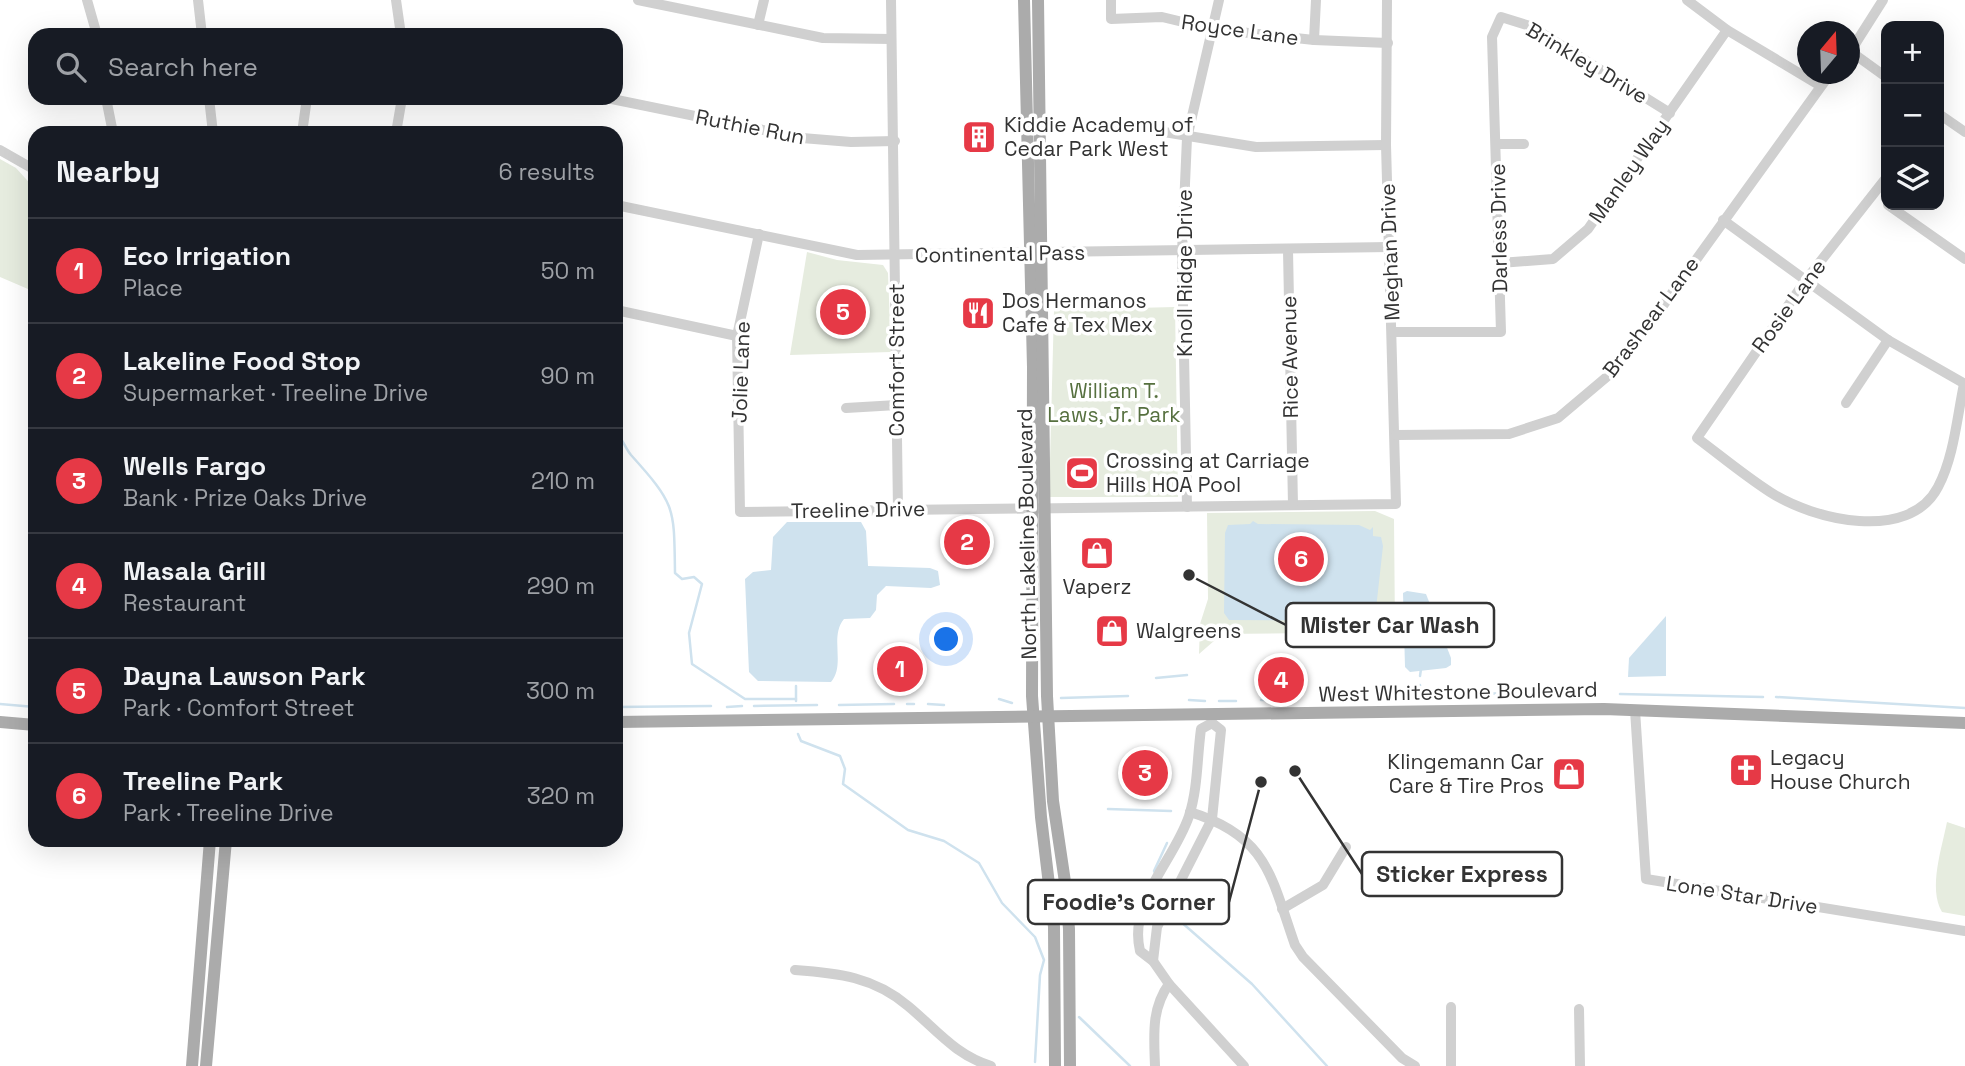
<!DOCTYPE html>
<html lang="en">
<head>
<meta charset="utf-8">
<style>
	:root { --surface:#171b24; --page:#242831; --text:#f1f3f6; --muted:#9ea1a6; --line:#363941; --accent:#e63946 }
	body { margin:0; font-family:"Space Grotesk",sans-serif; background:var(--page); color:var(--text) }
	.controls { position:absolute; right:21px; top:21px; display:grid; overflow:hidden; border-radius:14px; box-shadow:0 7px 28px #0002 }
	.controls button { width:63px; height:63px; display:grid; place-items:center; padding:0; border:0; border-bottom:2px solid var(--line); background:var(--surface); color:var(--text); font:35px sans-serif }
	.compass { position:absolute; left:1797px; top:21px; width:63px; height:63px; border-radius:50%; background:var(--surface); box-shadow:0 7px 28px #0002; rotate:19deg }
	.you { position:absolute; left:947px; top:640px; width:24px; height:24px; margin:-18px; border:5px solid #fff; border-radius:50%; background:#1a73e8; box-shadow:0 0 0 10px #1a73e833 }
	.badge { display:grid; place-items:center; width:46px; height:46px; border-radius:50%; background:var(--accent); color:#fff; font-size:23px; font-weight:700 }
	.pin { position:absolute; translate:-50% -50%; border:4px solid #fff; box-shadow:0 2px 7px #0006 }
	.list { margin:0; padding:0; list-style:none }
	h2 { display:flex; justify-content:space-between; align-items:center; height:91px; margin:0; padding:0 28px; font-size:30px }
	h2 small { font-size:23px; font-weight:400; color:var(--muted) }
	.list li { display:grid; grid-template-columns:46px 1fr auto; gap:21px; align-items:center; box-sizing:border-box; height:105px; padding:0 28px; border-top:2px solid var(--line) }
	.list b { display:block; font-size:26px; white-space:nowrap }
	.list p { margin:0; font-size:23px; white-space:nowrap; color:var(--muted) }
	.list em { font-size:23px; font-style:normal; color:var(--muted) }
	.icon { flex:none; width:38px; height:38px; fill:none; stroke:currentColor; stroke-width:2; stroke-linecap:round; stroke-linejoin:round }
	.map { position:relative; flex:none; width:1965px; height:1066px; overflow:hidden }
	.search { position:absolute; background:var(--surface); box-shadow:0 7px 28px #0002; left:28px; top:28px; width:595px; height:77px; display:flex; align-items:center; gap:18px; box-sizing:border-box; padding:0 24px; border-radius:21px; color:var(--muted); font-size:26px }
	.panel { position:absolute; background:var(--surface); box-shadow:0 7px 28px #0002; left:28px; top:126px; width:595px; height:721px; border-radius:21px }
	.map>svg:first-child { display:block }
</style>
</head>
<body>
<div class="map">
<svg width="1965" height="1066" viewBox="0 0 1965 1066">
	<rect width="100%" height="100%" fill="#fff"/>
	<g fill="#e6ecdf">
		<path d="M0,159l16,9 19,21v103l-35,-15z"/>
		<path d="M807,252l30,8 46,5 5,8 3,79 -101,3z"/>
		<path d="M1175,307l3,190h-129l5,-187z"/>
		<path d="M1375,511l19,8 1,113 -173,2 -23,20 1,-30 8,-25 -1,-86z"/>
		<path d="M1947,822l18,6v88l-23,-4c-14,-24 0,-64 5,-90z"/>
	</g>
	<g fill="#cfe2ee">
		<path d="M1078,459l19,17 -11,12 -19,-18z"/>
		<path d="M1253,521l5,3 101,1 11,5 3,-3v9l8,1 2,9 -8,72 -11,3 -135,-1 -5,-7 1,-80 3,-8 22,-1z"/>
		<path d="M787,522h74l5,9 2,35 62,2 8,3 2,14 -9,3 -45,-2 -9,9 -1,15 -6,8 -26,1c-15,18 2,45 -13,63l-73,-1 -9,-9 -4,-93 8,-7 18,-2 2,-33z"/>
		<path d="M1407,591l19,3 25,64v7l-5,3 -36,4 -5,-5 -2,-74z"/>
		<path d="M1666,616v60l-38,1 1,-19z"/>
	</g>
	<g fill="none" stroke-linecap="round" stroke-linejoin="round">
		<g stroke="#cfe2ee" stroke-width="2.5">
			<path d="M616,433c7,6 9,15 15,22 45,50 43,52 44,118l7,6 12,-2 8,7 -13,49 3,31 53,35h51"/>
			<path d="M1420,676l1,-7"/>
			<path d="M1156,678l31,-3"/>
			<path d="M796,686v15"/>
			<path d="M1620,694l143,3"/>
			<path d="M1400,695l191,-3"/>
			<path d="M1420,695v-10"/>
			<path d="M1776,697l189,11"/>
			<path d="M1061,698l67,-2"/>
			<path d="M999,699l13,4"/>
			<path d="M1189,700l16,1"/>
			<path d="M1261,700h23"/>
			<path d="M1342,700l24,-1"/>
			<path d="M1219,701h17"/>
			<path d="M0,704l35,3"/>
			<path d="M907,704h7"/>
			<path d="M928,704l16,1"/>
			<path d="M839,705l55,-1"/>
			<path d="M754,706l63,-1"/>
			<path d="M616,707l95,-1"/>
			<path d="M727,707l15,-1"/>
			<path d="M798,734l3,7 39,15 5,13 -2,15 65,46 36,11 35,22 23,40 33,34 9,23 -4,15 -5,87"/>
			<path d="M1108,809l63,2"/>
			<path d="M1156,875l-2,-4 13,-28"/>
			<path d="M1172,914l80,70 75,82"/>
			<path d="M1079,1017l51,49"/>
		</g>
		<g stroke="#d0d0d0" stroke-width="10">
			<path d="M87,0l10,35"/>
			<path d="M198,0l4,35"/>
			<path d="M396,0l5,35"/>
			<path d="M638,0l185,38 68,1"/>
			<path d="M891,0l7,510"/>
			<path d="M1111,0v19l51,-2 50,12 102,11 74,3"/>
			<path d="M1687,0l40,30 92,55"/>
			<path d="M758,25l6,-25"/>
			<path d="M1314,40l2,-40"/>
			<path d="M1850,51l36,26"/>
			<path d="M1850,52l33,-52"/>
			<path d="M106,98l7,35"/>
			<path d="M209,98l4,35"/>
			<path d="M607,98l195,40 49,4 44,-1"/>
			<path d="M1939,114l26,18"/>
			<path d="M1115,124l141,23 130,-2"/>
			<path d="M302,133l5,-35"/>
			<path d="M396,133l6,-35"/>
			<path d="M1497,144h27"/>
			<path d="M0,150l35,20"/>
			<path d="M1886,178l-81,103 -108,157c24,18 48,38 73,54 43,28 139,51 168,-5 16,-30 19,-70 26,-103"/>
			<path d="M616,205l241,50 533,-8"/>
			<path d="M1888,205l77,54"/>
			<path d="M1723,220l165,120 77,44"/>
			<path d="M759,234l-22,102 3,176 656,-8 -10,-359 1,-145"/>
			<path d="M1288,250l5,255"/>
			<path d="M1500,263l53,-4 35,-30 139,-199"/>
			<path d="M616,310l121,26"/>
			<path d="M1392,332h109l-9,-295 9,-20 29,9 140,87"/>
			<path d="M1846,403l42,-63"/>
			<path d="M846,408l51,-3"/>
			<path d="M1396,435l113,-1 49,-16 51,-43 53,-68 168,-233"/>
			<path d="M1187,507l-5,-255 5,-114 32,-138"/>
			<path d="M1635,710l11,169 319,52"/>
			<path d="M1212,723l-11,6c-4,29 -3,59 -12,87 -15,45 -61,85 -49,135l13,10 16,23 75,82"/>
			<path d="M1190,812c78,24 81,65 105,133l8,12 99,101 13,8"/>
			<path d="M1282,909l41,-24 23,-38"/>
			<path d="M1153,961l4,-34 55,-108 9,-89 -9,-7"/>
			<path d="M795,970c43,3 79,7 113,36 28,23 47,49 83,60"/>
			<path d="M1579,1009l1,57"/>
			<path d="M1155,1066c-1,-30 -4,-57 14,-82"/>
			<path d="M1451,1066v-59"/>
		</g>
		<g stroke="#ababab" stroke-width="12">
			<path d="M1024,0l9,367 -1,329 9,121 13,110 1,139"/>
			<path d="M1038,0l9,696 6,105 12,81 4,47 1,137"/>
			<path d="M0,722l35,3"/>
			<path d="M616,722l988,-13 361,14"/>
			<path d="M192,1066l18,-226"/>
			<path d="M206,1066l20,-226"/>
		</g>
	</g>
	<defs>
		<g id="building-square" transform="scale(1.75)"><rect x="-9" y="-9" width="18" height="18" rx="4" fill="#e63946" stroke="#fff"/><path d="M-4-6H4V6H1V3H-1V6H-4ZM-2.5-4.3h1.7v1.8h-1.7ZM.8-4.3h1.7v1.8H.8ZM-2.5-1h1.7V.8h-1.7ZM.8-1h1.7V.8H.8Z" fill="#fff"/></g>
		<g id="restaurant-square" transform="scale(1.75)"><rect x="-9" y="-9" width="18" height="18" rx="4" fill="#e63946" stroke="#fff"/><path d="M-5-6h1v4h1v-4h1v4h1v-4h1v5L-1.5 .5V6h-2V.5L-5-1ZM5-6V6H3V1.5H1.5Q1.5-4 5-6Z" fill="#fff"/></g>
		<g id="stadium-square" transform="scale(1.75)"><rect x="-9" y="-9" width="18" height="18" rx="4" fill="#e63946" stroke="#fff"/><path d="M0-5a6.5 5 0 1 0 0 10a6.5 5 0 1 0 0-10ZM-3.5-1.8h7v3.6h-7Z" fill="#fff"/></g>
		<g id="shop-square" transform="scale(1.75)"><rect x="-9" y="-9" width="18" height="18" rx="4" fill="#e63946" stroke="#fff"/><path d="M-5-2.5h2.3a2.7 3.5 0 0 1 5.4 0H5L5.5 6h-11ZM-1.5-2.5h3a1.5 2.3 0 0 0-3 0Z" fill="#fff"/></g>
		<g id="church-square" transform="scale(1.75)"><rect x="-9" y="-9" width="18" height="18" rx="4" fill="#e63946" stroke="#fff"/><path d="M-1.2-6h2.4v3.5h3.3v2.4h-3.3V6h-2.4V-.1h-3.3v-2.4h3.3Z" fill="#fff"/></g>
	</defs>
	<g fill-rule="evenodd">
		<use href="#building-square" x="979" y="137"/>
		<use href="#restaurant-square" x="978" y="313"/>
		<use href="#stadium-square" x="1082" y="473"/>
		<use href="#shop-square" x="1097" y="553"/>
		<use href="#shop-square" x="1112" y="631"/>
		<use href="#church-square" x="1746" y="770"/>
		<use href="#shop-square" x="1569" y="774"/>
	</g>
	<g text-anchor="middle" stroke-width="7" stroke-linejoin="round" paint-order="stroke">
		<g font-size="21" fill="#333" stroke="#fff">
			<text transform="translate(1240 30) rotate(8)" y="7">Royce Lane</text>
			<text transform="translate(1587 63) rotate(31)" y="7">Brinkley Drive</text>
			<text transform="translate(750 127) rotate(11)" y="7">Ruthie Run</text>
			<text transform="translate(1629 171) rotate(-55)" y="7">Manley Way</text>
			<text transform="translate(1499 228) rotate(-91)" y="7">Darless Drive</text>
			<text transform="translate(1390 252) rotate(-92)" y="7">Meghan Drive</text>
			<text transform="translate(1000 254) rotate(-1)" y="7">Continental Pass</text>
			<text transform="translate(1185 273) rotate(-90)" y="7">Knoll Ridge Drive</text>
			<text transform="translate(1789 306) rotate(-54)" y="7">Rosie Lane</text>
			<text transform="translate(1651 317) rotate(-53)" y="7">Brashear Lane</text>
			<text transform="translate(1290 357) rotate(-91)" y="7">Rice Avenue</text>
			<text transform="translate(897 360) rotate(-90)" y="7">Comfort Street</text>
			<text transform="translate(741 372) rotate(-88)" y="7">Jolie Lane</text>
			<text transform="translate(858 510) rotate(-1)" y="7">Treeline Drive</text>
			<text transform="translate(1027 534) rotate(-91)" y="7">North Lakeline Boulevard</text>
			<text transform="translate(1458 692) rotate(-1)" y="7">West Whitestone Boulevard</text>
			<text transform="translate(1742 895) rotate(9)" y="7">Lone Star Drive</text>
		</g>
		<g font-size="21" fill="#333" stroke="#fff" text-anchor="start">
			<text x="1004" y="132">Kiddie Academy of<tspan x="1004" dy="24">Cedar Park West</tspan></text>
			<text x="1002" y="308">Dos Hermanos<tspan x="1002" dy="24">Cafe &amp; Tex Mex</tspan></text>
			<text x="1106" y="468">Crossing at Carriage<tspan x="1106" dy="24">Hills HOA Pool</tspan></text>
			<text x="1097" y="594" text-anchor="middle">Vaperz</text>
			<text x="1136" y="638">Walgreens</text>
			<text x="1770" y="765">Legacy<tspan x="1770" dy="24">House Church</tspan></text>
			<text x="1544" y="769" text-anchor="end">Klingemann Car<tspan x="1544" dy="24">Care &amp; Tire Pros</tspan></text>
		</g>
		<g font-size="21" fill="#56703f" stroke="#fff">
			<text x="1114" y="398">William T.<tspan x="1114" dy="24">Laws, Jr. Park</tspan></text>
		</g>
	</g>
	<path fill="none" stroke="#333" stroke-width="2.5" d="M1189 575L1286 625M1295 771L1362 874M1261 782L1229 902"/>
	<g fill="#333" stroke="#fff" stroke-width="2.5">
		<circle cx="1189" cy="575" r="7"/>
		<circle cx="1295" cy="771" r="7"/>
		<circle cx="1261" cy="782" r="7"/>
	</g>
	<g fill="#fff" stroke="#333" stroke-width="2.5">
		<rect x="1286" y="603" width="208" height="44" rx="7"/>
		<rect x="1362" y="852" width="200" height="44" rx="7"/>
		<rect x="1028" y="880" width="201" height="44" rx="7"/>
	</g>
	<g font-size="23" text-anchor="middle" font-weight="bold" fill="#333">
		<text x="1390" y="633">Mister Car Wash</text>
		<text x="1462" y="882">Sticker Express</text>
		<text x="1129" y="910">Foodie's Corner</text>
	</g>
</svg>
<div class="controls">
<button>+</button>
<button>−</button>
<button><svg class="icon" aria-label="layers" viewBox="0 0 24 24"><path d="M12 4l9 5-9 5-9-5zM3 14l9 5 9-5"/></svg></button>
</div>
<svg class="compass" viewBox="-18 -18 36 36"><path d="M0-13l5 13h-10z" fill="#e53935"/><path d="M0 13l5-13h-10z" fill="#9ea1a6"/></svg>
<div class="you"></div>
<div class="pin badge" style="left:900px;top:669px">1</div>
<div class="pin badge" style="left:967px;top:542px">2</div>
<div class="pin badge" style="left:1145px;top:773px">3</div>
<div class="pin badge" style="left:1281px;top:680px">4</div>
<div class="pin badge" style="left:843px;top:312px">5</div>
<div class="pin badge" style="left:1301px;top:559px">6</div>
<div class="search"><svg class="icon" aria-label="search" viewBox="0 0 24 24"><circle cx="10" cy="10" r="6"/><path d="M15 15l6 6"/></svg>Search here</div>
<section class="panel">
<h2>Nearby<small>6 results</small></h2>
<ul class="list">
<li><span class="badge">1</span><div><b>Eco Irrigation</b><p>Place</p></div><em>50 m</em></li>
<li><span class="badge">2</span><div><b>Lakeline Food Stop</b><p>Supermarket · Treeline Drive</p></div><em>90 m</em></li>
<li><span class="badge">3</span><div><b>Wells Fargo</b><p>Bank · Prize Oaks Drive</p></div><em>210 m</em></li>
<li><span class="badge">4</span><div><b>Masala Grill</b><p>Restaurant</p></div><em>290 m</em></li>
<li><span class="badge">5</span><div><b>Dayna Lawson Park</b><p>Park · Comfort Street</p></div><em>300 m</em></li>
<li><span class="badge">6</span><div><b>Treeline Park</b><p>Park · Treeline Drive</p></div><em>320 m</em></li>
</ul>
</section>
</div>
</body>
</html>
